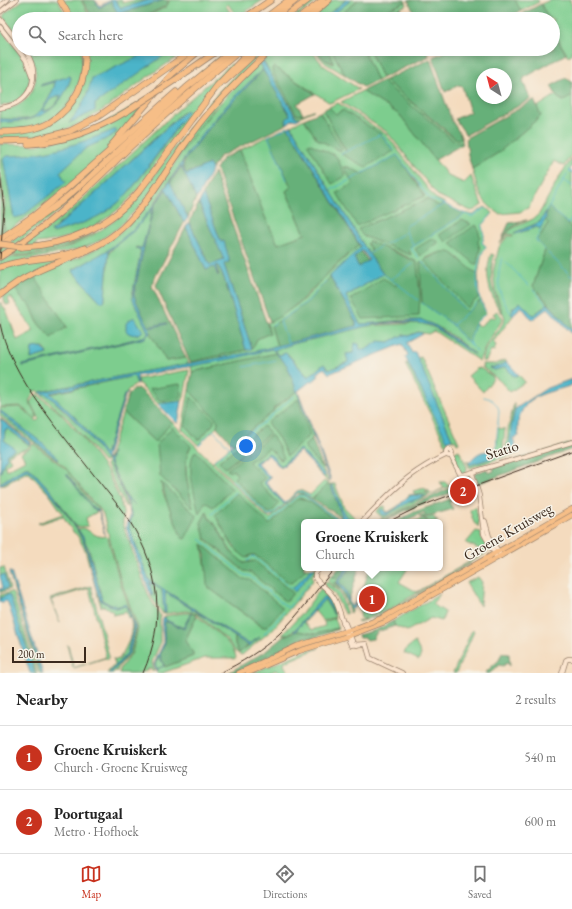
<!DOCTYPE html>
<html lang="en">
<head>
<meta charset="utf-8">
<style>
	:root { --surface:#fff; --page:#f2f2f2; --text:#222; --muted:#767676; --line:#e0e0e0; --accent:#c8321e }
	body { margin:0; font-family:"EB Garamond",serif; background:var(--page); color:var(--text) }
	.compass { position:absolute; left:476px; top:68px; width:36px; height:36px; border-radius:50%; background:var(--surface); box-shadow:0 2px 6px #0003; rotate:324deg }
	.scale { position:absolute; left:12px; bottom:10px; width:74px; box-sizing:border-box; padding-left:4px; border:2px solid #3b2a1e; border-top:0; font-size:11px; line-height:14px; white-space:nowrap; color:#3b2a1e; -webkit-text-stroke:3px #f7f3e8; paint-order:stroke }
	.you { position:absolute; left:246px; top:446px; width:14px; height:14px; margin:-10px; border:3px solid #fff; border-radius:50%; background:#1a73e8; box-shadow:0 0 0 6px #1a73e833 }
	.badge { display:grid; place-items:center; width:26px; height:26px; border-radius:50%; background:var(--accent); color:#fff; font-size:13px; font-weight:700 }
	.pin { position:absolute; translate:-50% -50%; border:2px solid #fff; box-shadow:0 1px 4px #0006 }
	.popup { position:absolute; left:301px; top:519px; width:142px; height:52px; box-sizing:border-box; display:grid; place-content:center; border-radius:6px; background:var(--surface); filter:drop-shadow(0 1px 3px #0005); font-size:13px; white-space:nowrap; color:var(--muted) }
	.popup b { font-size:15px; color:var(--text) }
	.popup::after { content:''; position:absolute; left:50%; top:100%; margin-left:-8px; border:8px solid transparent; border-top-color:var(--surface) }
	.list { margin:0; padding:0; list-style:none }
	h2 { display:flex; justify-content:space-between; align-items:center; height:52px; margin:0; padding:0 16px; font-size:17px }
	h2 small { font-size:13px; font-weight:400; color:var(--muted) }
	.list li { display:grid; grid-template-columns:26px 1fr auto; gap:12px; align-items:center; box-sizing:border-box; height:64px; padding:0 16px; border-top:1px solid var(--line) }
	.list b { display:block; font-size:15px; white-space:nowrap }
	.list p { margin:0; font-size:13px; white-space:nowrap; color:var(--muted) }
	.list em { font-size:13px; font-style:normal; color:var(--muted) }
	.icon { flex:none; width:22px; height:22px; fill:none; stroke:currentColor; stroke-width:2; stroke-linecap:round; stroke-linejoin:round }
	.map { position:relative; flex:none; width:572px; height:673px; overflow:hidden }
	.search { position:absolute; background:var(--surface); box-shadow:0 2px 6px #0003; left:12px; right:12px; top:12px; height:44px; display:flex; align-items:center; gap:10px; box-sizing:border-box; padding:0 14px; border-radius:22px; color:var(--muted); font-size:15px }
	.sheet { height:180px; background:var(--surface) }
	nav { display:flex; justify-content:space-around; align-items:center; box-sizing:border-box; height:56px; border-top:1px solid var(--line); background:var(--surface); font-size:11px; color:var(--muted) }
	nav a { display:grid; justify-items:center; gap:2px }
	nav .on { color:var(--accent) }
	.map>svg:first-child { display:block }
</style>
</head>
<body>
<div class="map">
<svg width="572" height="673" viewBox="0 0 572 673">
	<rect width="100%" height="100%" fill="#f7f3e8"/>
	<filter id="ink" filterUnits="userSpaceOnUse"><feTurbulence type="fractalNoise" baseFrequency=".025" numOctaves="2"/><feDisplacementMap in="SourceGraphic" scale="8" xChannelSelector="R" yChannelSelector="G"/><feConvolveMatrix kernelMatrix="1 2 1 2 8 2 1 2 1" color-interpolation-filters="sRGB"/></filter>
	<filter id="wash" filterUnits="userSpaceOnUse"><feTurbulence type="fractalNoise" baseFrequency=".012" numOctaves="4" result="noise"/><feDisplacementMap in="SourceGraphic" scale="16" xChannelSelector="R" yChannelSelector="G"/><feGaussianBlur stdDeviation="0.9" result="paint"/><feColorMatrix in="noise" values="0 0 0 0 0 0 0 0 0 0 0 0 0 0 0 0 0 1.4 0 .05"/><feComposite in="paint" operator="in"/></filter>
	<g filter="url(#wash)">
		<rect width="100%" height="100%" fill="#f4dbbe"/>
		<g fill="#7dcd8e" stroke="#5c7c56" fill-rule="evenodd">
			<path d="M23,0h35l10,19h-15l-7,-10v10h-27v20l-16,-22 2,-4z"/>
			<path d="M61,0h20l10,19h-18z"/>
			<path d="M115,0h7l1,3c10,-3 16,-3 26,-3l-28,8z"/>
			<path d="M169,0h94l-26,17 -9,-13 -2,2 8,13h-92l24,-12 3,-5z"/>
			<path d="M315,0h4l-25,19h-3z"/>
			<path d="M333,0h13l-23,19h-13z"/>
			<path d="M351,0h7l-23,19h-7z"/>
			<path d="M515,0h23l1,2 -18,9z"/>
			<path d="M550,0h20l2,6v48l-4,2 -15,-25v-12h-4l-8,-15z"/>
			<path d="M406,2l1,3 -25,10 -3,4h-3l4,-6z"/>
			<path d="M0,29c13,16 39,40 26,62 -2,4 -7,9 -11,11 -4,2 -10,3 -15,4v-11l2,-1 -2,-10z"/>
			<path d="M27,49h19l-13,4 1,1 18,-5h29c6,33 -12,66 -44,76 -12,4 -25,4 -37,5v-8c34,1 60,-10 71,-44l-1,-2 -30,9v1l15,-4c-1,10 -14,33 -23,36 -6,2 -26,1 -32,1v-9c34,-2 45,-34 27,-61z"/>
			<path d="M85,49h104c-14,10 -29,19 -43,29 -20,15 -39,31 -60,42 -25,14 -58,21 -86,18v-5l47,-8 33,-33z"/>
			<path d="M229,49h1l-95,82 -75,69 -60,44v-3l58,-43 129,-114z"/>
			<path d="M276,49h34l13,16 36,24 -29,14 -55,-36h-2l-1,2 1,4 24,42 6,-1 10,-4h1l-17,8 -34,-57z"/>
			<path d="M313,49h2l10,11 8,4 -6,-15h4l14,26 -20,-12z"/>
			<path d="M363,49h6l13,29 -5,3z"/>
			<path d="M256,56l1,3 -24,24 -94,124 -21,21 -21,14 -14,6 -83,18v-5c11,-6 25,-4 38,-6 32,-5 59,-20 83,-40 17,-15 29,-34 42,-52 21,-29 43,-59 69,-85 8,-7 15,-17 24,-22z"/>
			<path d="M220,63l-159,146 -42,33 -19,13v-6l25,-17 35,-26 116,-106z"/>
			<path d="M260,63l3,6c-34,32 -63,66 -89,105 -7,10 -16,22 -21,33 -4,14 -6,28 -11,41l-6,-1 5,3 -9,46 16,36 -2,4 -26,7 -97,22v1l122,-28 5,-5 16,28 20,-3 3,6 -47,8 -102,20 6,2 5,4 31,30 24,31 -1,3h-2l-34,-42 -33,-30 -7,11 8,16 -1,2 -16,-13 -20,1v-105l7,10 10,28 17,-9 -23,-34 -3,2 2,5 -4,1 -2,-6v-5c29,-22 60,-28 90,-44 11,-6 22,-14 32,-23 30,-26 46,-64 70,-95 19,-25 41,-47 64,-69zM116,245l-7,8 -4,44v4l-4,1 -27,-29v-4l23,-12zM14,287l53,40 -17,10 -12,-14 -7,-17 -9,-7zM42,347l3,2 2,5 -16,5 1,-10z"/>
			<path d="M231,64l2,1c-23,25 -44,53 -65,81 -12,16 -22,34 -36,50 -23,26 -60,45 -96,47v6c21,0 41,-8 59,-17 -26,17 -54,24 -85,23l40,-29 24,-19 107,-100zM184,111l3,1c-11,18 -24,35 -37,53 -13,16 -25,36 -44,46 -17,11 -34,16 -53,22l-2,-2 50,-43z"/>
			<path d="M385,80l62,53 9,6h6v3l-2,1 -5,-1 -73,-61z"/>
			<path d="M362,91l38,24 48,61 16,7 7,-7 11,29 -7,5 -4,1 -34,-16 -50,-63 -46,-30z"/>
			<path d="M61,94c-2,9 -11,18 -20,17l10,-12z"/>
			<path d="M556,95l2,3 5,3 9,-5v58l-8,12 -10,-5 -26,47 -8,4 -20,2c-21,-13 -21,-23 -28,-45l26,-16 43,-37 -4,-9z"/>
			<path d="M148,98c-16,23 -33,46 -53,64 -28,27 -60,50 -92,72l2,-29 -5,-36v-25l36,1 49,-11z"/>
			<path d="M338,103l48,31 49,64 10,5 -6,3 -12,-7 -68,30 4,7 48,19 -2,-6 57,-36 7,2 12,-8 8,6 -11,13 2,10 -2,7 4,3 -4,7 -4,22c-22,-15 -22,-32 -52,-17l41,50 12,-11 2,3 -14,12 -45,-51 -2,2 2,40 31,22 7,10 9,7 6,-18 5,2 12,-10 2,2 2,-2 -3,-2 4,-3 6,7 -2,4 -15,23 -7,16 -45,-30 -6,3 -10,-2 -10,4 -5,-1 -14,7h-11l-13,8 -5,-1 -2,-5 -5,9 -7,1 3,8 -20,8 -5,-6 -16,13 -21,-24 -8,2 -5,-5 22,-7 60,-14 9,-3 56,-3 14,5 39,26c-15,-13 -33,-29 -52,-33 -16,-4 -44,3 -62,3l-15,-27 38,-23 14,10 -1,2 -45,13 69,-4 -3,-33c-15,-9 -33,-15 -50,-19l5,9 -3,2 -78,-128 13,-7 13,20 24,12v-2l-21,-37 3,-2 23,42 -5,2 53,-3 -13,-17 -45,-20 -7,-7zM397,155l22,30 -66,-1 -8,-17h4l13,7z"/>
			<path d="M268,136l23,51 -5,4 19,43 -27,10 -13,-27 -25,-67z"/>
			<path d="M572,158v9l-3,3 3,2v56l-23,-21 -9,15 -26,11 1,1 22,-7 3,2 5,-9 3,3 -8,13 5,14 -12,36 16,19 -2,-1 -13,11h-2l-12,-13 -4,4 -3,1v4l-2,3 2,2 -20,26 3,3 -2,6 -3,-1 -5,11h-4c1,-16 18,-28 23,-43l-10,-26 -2,-20 6,-25 9,-11h5v-1l-5,-1 -8,9 10,-13 5,-3 18,-8 6,-5 20,-37z"/>
			<path d="M0,178l3,28 -1,28 -2,1z"/>
			<path d="M359,245l2,3 -2,2 -28,25 -1,2 -22,24 -16,12 -21,13 6,20 -29,7 -57,11 -1,-2 62,-13 5,-10 13,-6 -3,-10 13,-7 18,-12 11,-10 14,-16z"/>
			<path d="M491,254l3,1c-6,28 -2,33 8,58 -13,-17 -18,-38 -11,-59z"/>
			<path d="M65,257l1,2 -66,34v-24l11,-3z"/>
			<path d="M272,349l4,4 -84,19 -1,-6z"/>
			<path d="M421,357l38,86 -2,1 -2,-4 -2,1 -1,-2 -35,-81z"/>
			<path d="M505,360l2,2 -8,4 -8,2 4,2 11,-3 4,5 7,4 2,-1 6,7 -15,10 -10,-11 -17,-13 -1,-4h14z"/>
			<path d="M407,363l41,78v5l-1,1 -42,-83z"/>
			<path d="M480,368l13,9v2l-10,13 -15,-16 8,-7z"/>
			<path d="M189,370l-5,27 -2,4 -24,3 -16,-17 -3,-4 -1,-4z"/>
			<path d="M134,376l3,8 -9,6 -4,6 -19,59 -21,-28 -34,-33z"/>
			<path d="M189,390l29,31 -1,6 -19,18 -16,-16zM214,423l-14,16h-3l-12,-14z"/>
			<path d="M297,391l17,47 -3,-2 1,3 -7,6 1,5 17,19 6,14 -15,-15h2l-16,-19 -19,17 -12,-13 -15,10 15,15 -5,5 21,20 12,-12 3,-1 10,5 14,-14 4,3h7l9,23 15,15h-6l-9,-8 -12,-30 -1,2 -5,-1 -14,14 -12,-6h-3l-24,22 -6,1 -54,-55 61,-50 -1,-1zM267,423l43,12 -23,21 -8,-17zM264,426l6,7 -44,35 -7,-7zM271,435l6,8 6,15 -3,2 -11,-12 -20,14 15,16 -5,5 20,21 -8,8h-4l-33,-34 3,-3 -5,-6 -5,1z"/>
			<path d="M37,394l23,19 21,23 26,36 13,28 3,11v14l26,72 11,18v29l-8,18 2,9 -1,1 -2,-3h-3l-8,4h-21l2,-6 11,-14 6,-25 -18,-50 -17,-64 -3,-5 -6,-5 -29,-37 -65,-51v-8l20,-1 17,14 2,-2 -9,-17z"/>
			<path d="M514,403l1,2 -4,22 -1,26 7,-2 1,2 -13,4 3,-28z"/>
			<path d="M123,412l32,30 17,-20 94,95 4,1 2,-1 24,-21 4,-2 4,1 39,27h-5l-28,-20 -10,-4 -30,27 -7,-6h-46l16,28 4,4 11,7 3,-3h4l34,27h4l14,-14h11l-6,8 1,3 -1,3 -39,47 -31,26 -5,-2 -10,-13 -30,-26 -11,-3 -23,3 -12,-17 2,-2 -4,-13 13,8 2,23 1,-21 70,45v7l4,9 21,-16 -11,7 -100,-64 -20,-53 3,-11 -5,-15 2,-2 -3,-3 -16,-33 1,-11 -3,8v-1zM191,446c-10,20 -2,41 2,62l-33,-32zM195,451l37,38 -19,18 -8,-5zM161,483l20,19 1,36 -19,-45zM207,511c1,8 6,10 10,16 11,16 10,24 27,36l8,-2 41,32 -7,9 -36,-30 -6,-1 -39,-32 -4,-16zM202,544l41,35 5,1 34,27c-3,9 -12,15 -20,20l-53,-39z"/>
			<path d="M0,418l32,25c-5,7 -7,6 -14,8 -3,0 -7,3 -10,5l3,5 -6,4 1,5 19,-10 -4,-7 9,-5 3,-4 2,1 32,25 23,31 10,10 -4,-1 -4,-3 -24,-32 27,36h4l-13,7 2,8 -11,1 -26,-36 -22,-24h-4l-25,16v-10l1,-1 3,-10 2,-2v-5l8,-5 -10,-10 1,-10 3,-1 21,16 2,-2 -31,-24z"/>
			<path d="M498,428l7,1 -2,19 2,1 -1,8 -34,11 -4,-8 5,5 24,-8c2,-8 2,-19 3,-29z"/>
			<path d="M459,450l8,17 -1,6 -5,1 -8,-16 2,-6z"/>
			<path d="M107,460l15,31 5,16 -2,-1 -19,-40z"/>
			<path d="M27,469c17,11 52,60 59,79 6,17 7,37 15,53l14,7 11,-2 7,19v5l-6,23 -18,20h-2l8,-9 -2,-6 2,2 4,-1c7,-11 16,-27 11,-41h-2l-2,-6 -13,3v-3l-9,-6 -3,1 -16,-57 -8,-15 -4,-3 -10,-16 -24,8 -1,-1 25,-9 -14,-20 -18,-19 -3,-3 -3,1 -21,12 -1,-1 -3,2z"/>
			<path d="M467,476l1,2 -39,17 -2,-6 5,5 12,-6 -4,-6h5l4,4 12,-6 -1,-2z"/>
			<path d="M425,488l2,4 -11,2 11,-1 1,3 -51,26 6,-4 -7,-6 4,-5 5,-1 1,5 2,1 10,-6 11,-11 6,-1 -2,-3zM412,495l13,1 -16,6 -24,13 -4,-3 1,-3 4,4c12,-2 16,-13 26,-18z"/>
			<path d="M476,507l3,20 -5,-4 -4,-12 1,-2z"/>
			<path d="M434,516l1,4 2,-1 -1,2 2,1h-7l-7,-3 4,3h-18z"/>
			<path d="M82,528c9,2 14,11 24,8l2,2 12,44 17,46 -6,25 -12,13 -2,5h-2l-2,2h-2l18,-20 6,-23v-3l-9,-23 -11,3 -13,-7 -13,-51 -11,-20z"/>
			<path d="M476,531l5,1v5l7,11v2l-3,4 -99,57 -21,9 -8,2 2,-2 2,1 5,-3 -5,1 -2,-15 10,-34h4l2,-2h33l-9,14 18,10 69,-40 -20,-9z"/>
			<path d="M471,564l-82,49 -18,7 22,-11z"/>
			<path d="M4,567l6,22 -10,4v-2l8,-3 -4,-13 -4,1v-8z"/>
			<path d="M9,573h2l31,100h-3z"/>
			<path d="M331,576l7,3 -2,5 -3,-2 7,9 -12,-10z"/>
			<path d="M478,577l4,5 -2,24 -14,-23z"/>
			<path d="M327,582l13,11 7,21 -3,-1 -10,-20 -10,-8z"/>
			<path d="M91,586l18,70 -2,4 -2,-2 -32,10 -6,-23h1l6,23 32,-11 -17,-69 -38,12 9,23 -10,-24z"/>
			<path d="M322,587l7,7v1l5,8 1,14 -12,4 -8,-10 -11,12 8,7 13,-4 -1,-4 11,-4 3,9 -1,1 -21,6 -21,-3 29,-32 10,16 -3,-10 -6,-9c-8,9 -31,41 -43,39l22,-24z"/>
			<path d="M11,592l2,2 24,79h-2l-25,-77 -3,-1 -7,3v-3z"/>
			<path d="M440,594l-8,10 13,8 -3,9 -11,-3 -24,13 -12,-5 -2,-5z"/>
			<path d="M183,613h8l-8,15 -17,-8 -1,-4z"/>
			<path d="M197,616c10,9 38,28 39,42l-3,1v-1h-28l-43,15h-5l-2,-9 5,-8 5,11 28,-11v-3l-8,-12z"/>
			<path d="M472,630l2,1 -1,3 -17,39h-3z"/>
			<path d="M320,635l-85,38h-2l63,-31c6,-7 16,-4 24,-7z"/>
			<path d="M415,642l6,12 -2,6 -15,-7 3,-5z"/>
			<path d="M319,648l-34,14 -1,3 5,8h-11l-2,-3 -7,3h-17l56,-23z"/>
		</g>
		<g fill="#66b079" stroke="#506d4c" fill-rule="evenodd">
			<path d="M82,0h13l5,8 11,-7 8,13 45,-14h4v3l-2,3 -26,13h-47z"/>
			<path d="M358,0h47l1,2 -26,11 -4,6h-41z"/>
			<path d="M408,0h107l6,11 -16,8h-88z"/>
			<path d="M541,4l8,15h-25l-2,-5z"/>
			<path d="M401,8l5,11h-27l3,-4z"/>
			<path d="M553,31l13,23 -42,24 -1,4 8,17 -65,36 -11,-16 15,-7 -8,-26 -3,-1 -14,7 -12,-35 17,-8h103zM482,74h24v24h-24z"/>
			<path d="M315,49h12l7,14 -9,-3z"/>
			<path d="M331,49h32l14,32 -14,6 -18,-12z"/>
			<path d="M369,49h57l3,7 -47,22z"/>
			<path d="M430,59l22,62 7,11 3,7h-6l-71,-59z"/>
			<path d="M273,67h2l40,27 -18,10 6,10 -6,1 -24,-42 -1,-4z"/>
			<path d="M263,70l27,45 -4,7 1,2 -68,33 -7,12 -3,-5 -23,10 -3,-9 3,-7 31,-40z"/>
			<path d="M566,78l6,4v14l-8,5 -6,-3 -7,-12z"/>
			<path d="M382,81l73,61 5,1 2,-1 1,2 -28,16 -35,-45 -38,-24z"/>
			<path d="M534,100l7,16 -43,37 -26,16 -4,-14 -2,-17z"/>
			<path d="M329,107l7,7 7,-4 38,24 13,17 -28,16 -25,-13 5,-3 -23,-41z"/>
			<path d="M320,112l22,37 -1,2 -24,-12 -13,-20z"/>
			<path d="M288,127l71,118c-12,11 -25,21 -37,34 -16,17 -30,32 -52,43l-54,-153 6,-10 18,-9 25,67 13,27 27,-10 -19,-43 5,-4 -23,-51z"/>
			<path d="M309,143l27,13 10,20 -14,8 -24,-39z"/>
			<path d="M397,155l28,41 -68,30 -20,-33 16,-9 -9,-17h5l13,7z"/>
			<path d="M182,166l14,32 -8,20 -18,-35z"/>
			<path d="M214,172l56,161 -13,6 -5,10 -28,-85 5,-2 -6,-21 -2,1 -18,-48z"/>
			<path d="M166,189l18,34 -31,58 -1,5 34,72 -20,3 -16,-28 -1,-5 18,-5 -19,4 -14,-31v-2l14,-66 7,-23z"/>
			<path d="M427,199l12,7 5,-2 21,10 -56,35 2,6 -48,-19 -5,-7z"/>
			<path d="M199,203l25,57 -14,5 -21,-43z"/>
			<path d="M549,207l23,21v102l-39,-44 12,-36 -9,-10 4,-4 8,-13 -3,-3 1,-9z"/>
			<path d="M462,220l9,4 -25,18 -7,-7z"/>
			<path d="M527,220c-12,5 -18,8 -25,19l7,-16z"/>
			<path d="M475,225l2,1 3,10 -2,6 2,7 -3,15h-2l-25,-21z"/>
			<path d="M186,227l20,43 8,-4 5,9 -3,-9 2,-1 6,13 22,72 -56,12 -34,-77z"/>
			<path d="M433,238l5,4v1l-18,13 -5,-7z"/>
			<path d="M369,241l48,21 3,33 -1,21 -56,3 -12,-20 32,-21 13,8 1,-2 -14,-10 -14,-20 3,-2 -5,-9z"/>
			<path d="M361,251l7,10 -9,6 -5,-9z"/>
			<path d="M441,252h8l3,1 26,22 1,22 -12,11 -43,-48z"/>
			<path d="M422,261l45,51 14,-12 5,13 -11,11 -6,19 -9,-8 -7,-10 -31,-22 -2,-40z"/>
			<path d="M35,277l32,50 -16,11 -13,-15 -7,-17 -9,-7 -8,-12z"/>
			<path d="M330,277l26,45v4l-79,20 -6,-20 21,-13 16,-12z"/>
			<path d="M276,353l11,12 10,26 -24,18 1,2 -41,33 -16,-17 1,-6 -29,-31 3,-18z"/>
			<path d="M179,384l2,1 1,10 -2,4 -20,2 -11,-12z"/>
			<path d="M137,388l5,3 30,31 -17,20 -32,-30c3,-10 4,-21 14,-24z"/>
			<path d="M191,397l23,23v3l-14,16h-3l-12,-14z"/>
			<path d="M298,399l12,36 -23,21 -8,-17 -12,-16z"/>
			<path d="M264,426l6,7 -45,35 -6,-7z"/>
			<path d="M172,427l19,19c-11,19 -2,42 2,62l-33,-32 -3,-32z"/>
			<path d="M271,435l6,8 7,15 -3,2 -12,-12 -20,14 16,16 -6,5 20,21 -8,9 -4,-1 -33,-34 3,-3 -4,-5 -4,2 -2,-2z"/>
			<path d="M312,439l11,30 -17,-19 -1,-5z"/>
			<path d="M572,443v6l-95,35 -3,-10 13,-5 1,4 6,-2 -1,-4z"/>
			<path d="M196,451l36,38 -19,18 -8,-5 -6,12c-3,-15 -15,-52 -3,-63z"/>
			<path d="M161,482l36,34 -12,23 -3,-1 -15,-36z"/>
			<path d="M461,483l2,4 -5,3 -53,21 -21,11h-3l24,-13z"/>
			<path d="M327,485l4,1 11,30 -1,1 -29,-18z"/>
			<path d="M237,493l32,31h1l26,-24 4,-2 10,4 28,20h-34v46h3l-14,14 -4,1 -34,-28h-4l-5,3c-16,-11 -21,-28 -31,-43z"/>
			<path d="M450,499l1,2 -2,1 4,7 -31,9 -3,-2 6,-2 -1,-2 -21,10h-8l19,-10z"/>
			<path d="M207,511l1,6 9,10 13,24 14,12 11,-2 38,32 -7,9 -36,-30 -6,-1 -39,-33 -4,-15z"/>
			<path d="M202,544l41,35 7,1 32,27v2l-16,18h-3l-54,-39 -2,-3 -2,-30z"/>
			<path d="M339,568h8l-9,11 -6,-3z"/>
			<path d="M350,568h9l-10,32 -3,-9 -7,-9z"/>
			<path d="M337,582l6,8 9,21 -2,2 -8,-20 -6,-9z"/>
			<path d="M191,613l6,2 -12,26 8,12v3l-28,11 -5,-12 5,-12 -1,-12 1,-10 19,7z"/>
			<path d="M393,621l2,5 -18,6 -4,7 -6,1 -2,-2h-6l-1,-3 18,-5z"/>
			<path d="M337,628l1,1c-7,3 -14,6 -22,8 -7,1 -15,-2 -20,5l-38,18 -2,2 -23,11h-5l38,-22 18,-15 9,-4 5,-1 18,3z"/>
			<path d="M235,637l14,8 -10,8 -4,-9z"/>
			<path d="M502,653l7,1 1,12 -3,-3 -4,3 -4,-1 -9,8h-5l14,-13z"/>
		</g>
		<g fill="#4bb4c9" stroke="#436f74" fill-rule="evenodd">
			<path d="M95,0l5,6 10,-6h5l6,8 28,-8h15l-46,14 -7,-13 -12,7z"/>
			<path d="M346,0h5l-23,19h-5z"/>
			<path d="M155,49h18l-78,55v7l-26,12c13,-16 18,-25 23,-45z"/>
			<path d="M263,61l33,56 4,1 -4,2 -3,-1 -6,5 -1,-4 4,-5 -27,-45 -46,48 -34,44c-1,4 1,10 4,12l22,-10 3,5 -14,28 -2,1 -15,-32 -11,16 18,36 -4,5 -18,-34 -11,16 -7,23 -14,66v2l14,31 18,-4 1,1 -18,4 1,5 -5,5 -122,28 -1,-1 98,-22 26,-7 2,-4 -16,-34 9,-47 -5,-3h6l11,-40 -17,21 -27,22 -4,46 -1,5h-3l-27,-29 -1,-3 35,-20 27,-22 20,-24 34,-53 22,-28 24,-27 28,-27 -3,-6z"/>
			<path d="M70,76l1,2c-11,35 -36,45 -71,44v-3c8,0 24,2 31,-1 10,-3 23,-26 24,-36l-15,4v-1zM61,95c-2,8 -11,17 -19,16l9,-12z"/>
			<path d="M186,110l1,1v2c-14,20 -28,39 -42,58 -11,15 -22,30 -38,40 -17,11 -35,16 -54,22l-2,-1 50,-44z"/>
			<path d="M291,126l78,128 14,20 -37,22 14,28 62,-4 14,6 39,28c-14,-6 -27,-19 -41,-27 -15,-8 -63,-4 -78,2l-60,14 -22,7 5,5 7,-2 22,24 16,-13 5,6 19,-8 -2,-8 7,-1 2,-10 4,1 1,5 5,1 14,-9 10,1 14,-7 5,1c5,-1 10,-6 15,-2l-16,9 5,10 3,-1 37,87 -5,2 -42,-84 3,-2 -6,-11 -73,30 -5,-6 -7,6 2,2 -7,6 -1,-1 -13,10 33,89 -1,1 -43,-116 -15,-16 -35,9 -100,18 1,8h-1l-3,-8 -84,17 25,24 17,20 13,18 19,-60 4,-3 -3,4 -19,62 3,2 3,-8 -2,11 16,34 9,8 -8,-5 5,16 -3,11 20,53 100,64 11,-7 -11,9 -55,-36 -3,1 1,-2 -27,-17 1,20 -2,1 -2,-23 -13,-8 4,13 -2,1 -25,-69c1,-4 5,-8 4,-13 -2,-16 -15,-39 -23,-54l-2,-1c-16,-25 -36,-47 -59,-65h-4l-2,-2 102,-20 106,-19 108,-27v-4l-26,-45 1,-2 30,-28 -73,-120zM361,251h2l6,9 -10,7 -5,-9z"/>
			<path d="M116,129v4l-12,7 -18,8 -26,24 6,10 -43,34 -9,2 -11,-59 3,-3c39,-1 74,-12 110,-27z"/>
			<path d="M203,194l18,48 3,-1 5,17v4l-5,2 28,85 -6,1 -22,-72 -6,-13 -2,1 2,10 -4,-9 -8,3 -20,-43 3,-5 21,43 14,-5 -25,-57z"/>
			<path d="M546,211v8l-6,10 -3,-2 -22,7 -1,-1 26,-11z"/>
			<path d="M520,302l12,12 2,1 14,-11 24,26v4l-24,-26 -16,12 -11,-14 -8,10 -2,-2 2,-3 -1,-2z"/>
			<path d="M132,318h3l8,13c-5,5 -12,5 -17,0v-8z"/>
			<path d="M42,347l5,7 -16,5 1,-11z"/>
			<path d="M507,362l12,13c-8,4 -9,-5 -13,-8l-11,3 -5,-2 9,-2z"/>
			<path d="M572,379v6c-20,8 -45,7 -53,33 -1,6 -2,12 0,18l-6,2 4,13 -8,2 2,-26 4,-18 32,-21z"/>
			<path d="M182,401l-4,23 -20,-20z"/>
			<path d="M1,411l40,31 18,17 -1,1 -55,-45 -3,-3z"/>
			<path d="M0,419l31,24 -1,2 -22,-16 -3,1 -1,10 11,9 -9,6 1,3 -3,4 -3,10 -1,1 1,-49z"/>
			<path d="M300,449l25,26 -1,2 -24,-26 -19,17 -13,-13 -11,8 14,15 -5,5 19,20 -1,1 -20,-21 4,-5 -14,-15 15,-10 12,13z"/>
			<path d="M495,450h2l-2,7 -25,8 -1,-3c8,-8 10,-11 23,-11l2,1z"/>
			<path d="M25,467h4l22,24 32,46 7,18 12,45 9,5 4,-1v3l11,-3 9,23v3l-6,23 -18,20h-2l18,-20 6,-23v-5l-7,-19 -11,2 -14,-7c-8,-16 -9,-36 -15,-53 -10,-28 -37,-56 -57,-78h-3l-26,15v-2z"/>
			<path d="M67,474l25,33 7,4 6,24 -6,-23 -6,-3 -26,-34z"/>
			<path d="M332,484l12,30 9,8h-7l-7,-5 3,-1 -11,-30z"/>
			<path d="M412,495l14,1 -17,6 -22,13h-5l-2,-5 2,-1 4,4c12,-2 16,-14 26,-18z"/>
			<path d="M312,568h3l-20,24 -3,-3z"/>
			<path d="M347,568h3l-11,14 7,9 5,15h3v-3h2l-1,4 -3,2h-1l-6,-15 -8,-12z"/>
			<path d="M9,572h2l32,101h-2z"/>
			<path d="M4,574l4,14 -8,3v-2l3,-1 -3,-12z"/>
			<path d="M7,595l3,1 1,3 24,74h-5l-22,-70 -2,-2 -6,2v-5z"/>
			<path d="M324,596l5,5 5,14 -9,-16 -28,30v2l-4,1z"/>
			<path d="M191,613l-7,16 -19,-8 -1,10 1,12 -5,12 4,11 -7,3 -1,2 -2,-7 9,-20v-7l-1,-7 1,-13h2l1,3 17,8zM159,656l5,10 -7,3 -2,-5z"/>
		</g>
		<g fill="none" stroke-linecap="round" stroke-linejoin="round">
			<g stroke="#4bb4c9" stroke-width="1">
				<path d="M274,134l14,-7"/>
				<path d="M272,135l-4,1 19,44"/>
				<path d="M341,154l40,-20 13,17"/>
				<path d="M571,168l-2,3 3,1"/>
				<path d="M567,174l-18,33 19,17 4,-6"/>
				<path d="M564,180l8,6"/>
				<path d="M331,190l66,-35 33,44 14,5"/>
				<path d="M546,211l2,-4"/>
				<path d="M540,229l1,1 -5,10 9,10"/>
				<path d="M384,245l22,-13"/>
				<path d="M414,246l-8,-14v-6l38,-22 26,12h3l12,-8 2,2"/>
				<path d="M548,253l24,24"/>
				<path d="M369,254l12,-8"/>
				<path d="M502,257c-6,24 -5,35 9,56"/>
				<path d="M419,258l-7,-8v-3l53,-33"/>
				<path d="M422,261l42,48"/>
				<path d="M506,262l23,24"/>
				<path d="M383,274l20,14 15,12"/>
				<path d="M391,279l22,-15"/>
				<path d="M533,289l14,16"/>
				<path d="M422,303l31,22 7,10 9,8 9,10"/>
				<path d="M272,325l4,-2"/>
				<path d="M453,325l24,-22"/>
				<path d="M288,343l-8,-22 28,-20 18,-20"/>
				<path d="M469,343l6,-19 11,-11c-2,-6 -6,-12 -7,-18 -4,-14 -2,-36 7,-49l-4,-3 2,-7 -2,-10 10,-12"/>
				<path d="M244,367l32,-7"/>
				<path d="M484,397c7,1 13,6 15,13l-3,40"/>
				<path d="M235,444l29,-22 30,-26"/>
				<path d="M199,445l14,-15 17,18 -16,12"/>
				<path d="M232,480l36,35 5,-1 9,-8"/>
				<path d="M284,504l13,-12 2,-1 11,6"/>
				<path d="M212,514l24,-23"/>
				<path d="M270,522l27,-26h7l37,26"/>
				<path d="M200,539l44,36 6,1 38,32 4,-5"/>
				<path d="M247,560l1,1 5,-5 39,33"/>
				<path d="M294,601l16,-19"/>
				<path d="M264,634l20,-22"/>
			</g>
		</g>
	</g>
	<g filter="url(#ink)">
		<g fill="none" stroke-linecap="round" stroke-linejoin="round">
			<g stroke="#98826e" stroke-width="5.5">
				<g id="secondary">
					<path d="M0,6l7,-6"/>
					<path d="M0,12l16,-12"/>
					<path d="M0,19l19,24"/>
					<path d="M0,27l26,33 6,16"/>
					<path d="M0,108c32,-4 43,-34 24,-59"/>
					<circle cx="449" cy="453" r="3"/>
					<path d="M451,456l9,18 3,1 109,-33"/>
					<path d="M472,473l7,22 5,39 13,24"/>
					<path d="M485,521l4,15 12,20"/>
					<path d="M362,522c15,-16 30,-32 47,-45 12,-9 24,-16 37,-22"/>
					<path d="M320,568l-5,6v4c5,7 14,11 19,20 8,14 9,32 17,47l15,-1 4,14 32,15"/>
					<path d="M345,623l8,20 4,2"/>
					<path d="M562,673l4,-13 2,-1h4"/>
				</g>
			</g>
			<g stroke="#98826e" stroke-width="6">
				<g id="primary">
					<path d="M239,673l58,-27 59,-18 28,-11 188,-108"/>
					<path d="M248,673l51,-22 52,-16 34,-13 187,-107"/>
				</g>
			</g>
			<g stroke="#98826e" stroke-width="7">
				<g id="highway">
					<path d="M60,0l11,19"/>
					<path d="M243,19l28,-19"/>
					<path d="M264,19l25,-19"/>
					<path d="M272,19l24,-19"/>
					<path d="M282,19l26,-19"/>
					<path d="M298,19l25,-19"/>
					<path d="M307,19l22,-19"/>
					<path d="M178,78l42,-29"/>
					<path d="M225,81l35,-32"/>
					<path d="M0,132c16,0 35,-1 49,-9 26,-16 40,-44 35,-74"/>
					<path d="M0,141l34,-1 36,-9 29,-15 95,-67"/>
					<path d="M28,144c37,-1 70,-15 101,-34"/>
					<path d="M110,147l62,-73 29,-25"/>
					<path d="M0,239l36,-25 27,-22 113,-100"/>
					<path d="M0,246l62,-45 26,-22 98,-91 48,-39"/>
					<path d="M22,247c46,-2 89,-21 118,-57l77,-104 35,-37"/>
					<path d="M0,257c49,-30 89,-71 130,-110 36,-34 74,-67 112,-98"/>
					<path d="M0,267c27,-10 59,-7 85,-19"/>
					<path d="M0,295c9,-7 18,-14 28,-19 31,-17 67,-23 94,-48 29,-27 47,-64 71,-95 23,-31 50,-58 79,-84"/>
				</g>
			</g>
			<use href="#secondary" stroke="#fbe5cf" stroke-width="4"/>
			<use href="#primary" stroke="#f6be87" stroke-width="4.5"/>
			<use href="#highway" stroke="#f6be87" stroke-width="5.5"/>
			<g stroke="#3b2a1e" stroke-width="1">
				<path d="M0,173l4,36 -4,50"/>
				<path d="M0,324c5,23 15,42 27,62 21,32 46,62 70,93 11,14 23,28 33,43 30,47 36,100 13,151"/>
				<path d="M388,522l26,-13 23,-9 135,-49"/>
				<path d="M220,673c21,-10 42,-23 59,-39 21,-20 37,-44 56,-66"/>
			</g>
			<g stroke="#98826e" stroke-width="7" stroke-linecap="butt">
				<g id="highway-bridge">
					<path d="M129,110l49,-32"/>
					<path d="M0,244l22,3"/>
				</g>
			</g>
			<use href="#highway-bridge" stroke="#f6be87" stroke-width="5.5"/>
		</g>
	</g>
	<g text-anchor="middle" stroke-width="3" stroke-linejoin="round" paint-order="stroke">
		<g font-size="15" fill="#3b2a1e" stroke="#f7f3e8">
			<text transform="translate(502 450) rotate(-17)" y="5">Statio</text>
			<text transform="translate(508 532) rotate(-30)" y="5">Groene Kruisweg</text>
		</g>
	</g>
</svg>
<svg class="compass" viewBox="-18 -18 36 36"><path d="M0-13l5 13h-10z" fill="#e53935"/><path d="M0 13l5-13h-10z" fill="#767676"/></svg>
<div class="scale">200 m</div>
<div class="you"></div>
<div class="pin badge" style="left:372px;top:599px">1</div>
<div class="popup"><b>Groene Kruiskerk</b>Church</div>
<div class="pin badge" style="left:463px;top:491px">2</div>
<div class="search"><svg class="icon" aria-label="search" viewBox="0 0 24 24"><circle cx="10" cy="10" r="6"/><path d="M15 15l6 6"/></svg>Search here</div>
</div>
<section class="sheet">
<h2>Nearby<small>2 results</small></h2>
<ul class="list">
<li><span class="badge">1</span><div><b>Groene Kruiskerk</b><p>Church · Groene Kruisweg</p></div><em>540 m</em></li>
<li><span class="badge">2</span><div><b>Poortugaal</b><p>Metro · Hofhoek</p></div><em>600 m</em></li>
</ul>
</section>
<nav>
<a class="on"><svg class="icon" aria-label="map" viewBox="0 0 24 24"><path d="M3 6l6-2 6 2 6-2v14l-6 2-6-2-6 2zM9 4v14M15 6v14"/></svg>Map</a>
<a><svg class="icon" aria-label="directions" viewBox="0 0 24 24"><path d="M12 3l9 9-9 9-9-9zM9 14v-3h6M13 9l2 2-2 2"/></svg>Directions</a>
<a><svg class="icon" aria-label="saved" viewBox="0 0 24 24"><path d="M7 4h10v16l-5-4-5 4z"/></svg>Saved</a>
</nav>
</body>
</html>
